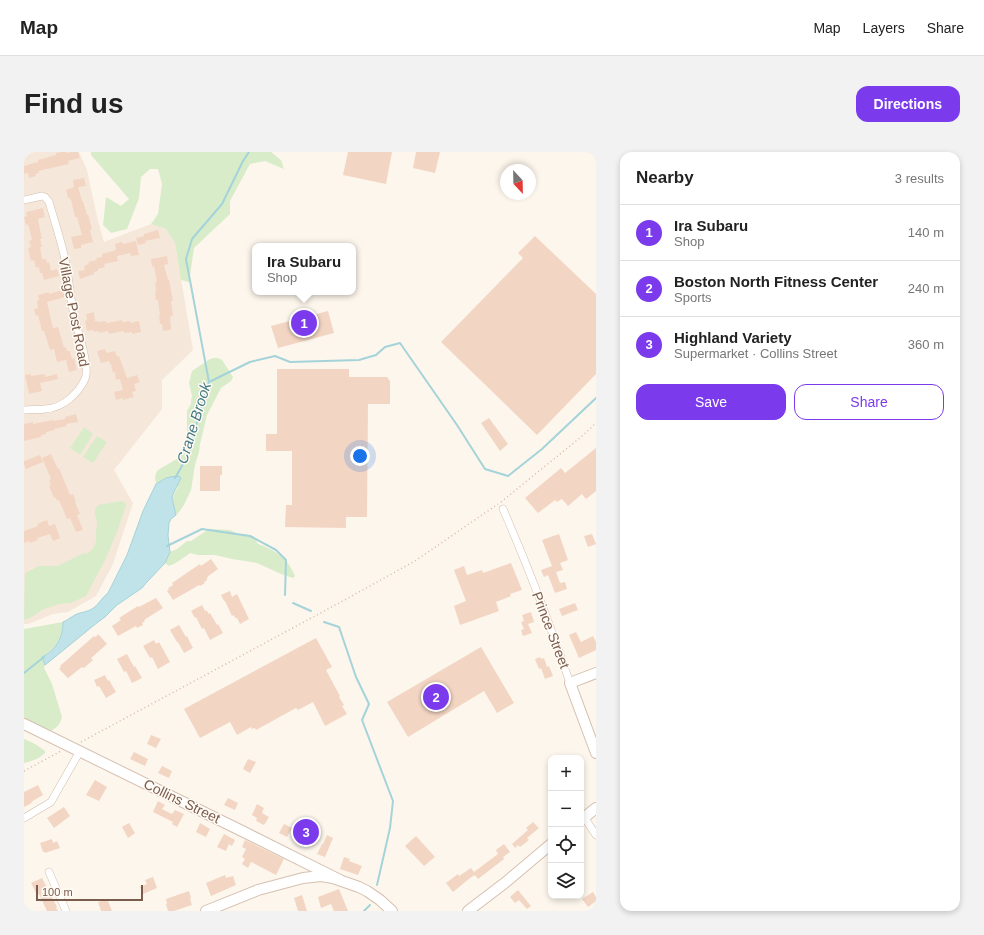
<!DOCTYPE html>
<html lang="en">
<head>
<meta charset="utf-8">
<style>
	:root { --surface:#fff; --page:#f2f2f2; --text:#222; --muted:#767676; --line:#e0e0e0; --accent:#7c3aed }
	body { margin:0; font-family:Helvetica,sans-serif; background:var(--page); color:var(--text) }
	.controls { position:absolute; right:12px; bottom:12px; display:grid; overflow:hidden; border-radius:8px; box-shadow:0 2px 6px #0003 }
	.controls button { width:36px; height:36px; display:grid; place-items:center; padding:0; border:0; border-bottom:1px solid var(--line); background:var(--surface); color:var(--text); font:20px sans-serif }
	.compass { position:absolute; left:476px; top:12px; width:36px; height:36px; border-radius:50%; background:var(--surface); box-shadow:0 2px 6px #0003; rotate:158deg }
	.scale { position:absolute; left:12px; bottom:10px; width:107px; box-sizing:border-box; padding-left:4px; border:2px solid #7a5c4d; border-top:0; font-size:11px; line-height:14px; white-space:nowrap; color:#7a5c4d; -webkit-text-stroke:3px #fffaf3; paint-order:stroke }
	.you { position:absolute; left:336px; top:304px; width:14px; height:14px; margin:-10px; border:3px solid #fff; border-radius:50%; background:#1a73e8; box-shadow:0 0 0 6px #1a73e833 }
	.badge { display:grid; place-items:center; width:26px; height:26px; border-radius:50%; background:var(--accent); color:#fff; font-size:13px; font-weight:700 }
	.pin { position:absolute; translate:-50% -50%; border:2px solid #fff; box-shadow:0 1px 4px #0006 }
	.popup { position:absolute; left:228px; top:91px; width:104px; height:52px; box-sizing:border-box; display:grid; place-content:center; border-radius:8px; background:var(--surface); filter:drop-shadow(0 1px 3px #0005); font-size:13px; white-space:nowrap; color:var(--muted) }
	.popup b { font-size:15px; color:var(--text) }
	.popup::after { content:''; position:absolute; left:50%; top:100%; margin-left:-8px; border:8px solid transparent; border-top-color:var(--surface) }
	.list { margin:0; padding:0; list-style:none }
	h2 { display:flex; justify-content:space-between; align-items:center; height:52px; margin:0; padding:0 16px; font-size:17px }
	h2 small { font-size:13px; font-weight:400; color:var(--muted) }
	.list li { display:grid; grid-template-columns:26px 1fr auto; gap:12px; align-items:center; box-sizing:border-box; height:56px; padding:0 16px; border-top:1px solid var(--line) }
	.list b { display:block; font-size:15px; white-space:nowrap }
	.list p { margin:0; font-size:13px; white-space:nowrap; color:var(--muted) }
	.list em { font-size:13px; font-style:normal; color:var(--muted) }
	.actions { display:flex; gap:8px; padding:12px 16px }
	.actions a { flex:1; padding:9px 0; border:1px solid var(--accent); border-radius:12px; text-align:center; font-size:14px; color:var(--accent) }
	.actions .main { background:var(--accent); color:#fff }
	.icon { flex:none; width:22px; height:22px; fill:none; stroke:currentColor; stroke-width:2; stroke-linecap:round; stroke-linejoin:round }
	.map { position:relative; flex:none; width:572px; height:759px; overflow:hidden; border-radius:12px }
	header { display:flex; align-items:center; gap:24px; box-sizing:border-box; height:56px; padding:0 20px; background:var(--surface); border-bottom:1px solid var(--line) }
	header strong { font-size:19px }
	nav { display:flex; gap:22px; margin-inline-start:auto; font-size:14px }
	.intro { display:flex; align-items:center; justify-content:space-between; box-sizing:border-box; height:96px; padding:0 24px }
	h1 { margin:0; font-size:28px }
	.button { padding:10px 18px; border-radius:12px; background:var(--accent); color:#fff; font-size:14px; font-weight:700 }
	main { display:flex; gap:24px; padding:0 24px }
	aside { flex:1; background:var(--surface); border-radius:12px; box-shadow:0 2px 6px #0003 }
	.map>svg:first-child { display:block }
</style>
</head>
<body>
<header>
<strong>Map</strong>
<nav><a>Map</a><a>Layers</a><a>Share</a></nav>
</header>
<div class="intro"><h1>Find us</h1><a class="button">Directions</a></div>
<main>
<div class="map">
<svg width="572" height="759" viewBox="0 0 572 759">
	<rect width="100%" height="100%" fill="#fdf6ec"/>
	<path fill="#f5e8da" d="M0,0h55l8,18 11,51 6,21 47,-18 15,5 9,14 18,107 -31,30v29l-48,61 19,33 -20,61 -17,32 -28,16 -15,2 -25,10h-4z"/>
	<g fill="#d8ecc9">
		<path d="M67,0h180l10,8 3,9 -19,-8 -15,3 -20,37v13l-36,34 -5,34 -8,-2 -6,-37 -9,-14 -15,-5 7,-10 4,-30 -4,-15h-8l-9,8 -2,21 -12,31 -16,4 -8,-8 3,-28 15,9 8,-7 -38,-44z"/>
		<path d="M190,206h4l4,2 11,17 -2,4 -10,7 -14,27 -7,29 -1,8 -4,13 -4,25 -7,15 -5,7 -3,3c-3,-13 -6,-16 2,-28l-12,-9 -10,6 -1,-6 1,-5 2,-3 22,-13 4,-8 3,-16v-22l4,-7v-4l1,-4 -3,-13 3,-12 18,-12z"/>
		<path d="M60,275l9,7 -13,21 -10,-7z"/>
		<path d="M73,284l10,6 -14,21 -10,-6z"/>
		<path d="M98,349l3,2 1,3 -9,26 -11,26 -20,38 -15,7 -11,1 -16,5 -14,9 -6,2 1,-47 14,-7h18l27,-13 2,1c9,-5 11,-12 10,-21 0,-3 1,-7 1,-10 -1,-8 -5,-10 1,-18z"/>
		<path d="M185,377l21,1 8,4 13,1 3,2 4,7c17,6 30,14 37,32l-2,2 -12,-4 -24,-11 -25,-4 -17,-4h-17l-8,-2c-7,5 -13,10 -21,13l-4,-3 5,-11 7,-3 10,-8h4z"/>
		<path d="M39,470c0,16 -8,27 -21,35l3,8 -1,3 8,16 10,33c-2,9 -7,12 -15,16l-23,-11v-93z"/>
		<path d="M0,587c8,3 15,7 21,12v2c-6,6 -13,8 -21,10z"/>
	</g>
	<path fill="#bfe3e8" stroke="#a5d3da" d="M155,324l2,2 -8,16 -1,4 4,17 -5,4 -2,4 -1,12 2,17 -5,11 -18,19 -5,6 -25,17 -12,12 -7,5 -43,35 -10,8 -3,-8c14,-7 21,-19 21,-35 5,-2 9,-6 14,-8 5,-2 10,-2 15,-5 7,-4 9,-11 16,-16l19,-38 16,-44 13,-27 10,-6 4,-1z"/>
	<g fill="none" stroke-linecap="round" stroke-linejoin="round">
		<g stroke="#a5d3da" stroke-width="2">
			<path d="M185,230l41,-20 25,-6 15,6 69,-2 17,-5 9,-8 15,-4 57,82 28,44 23,7 34,-27 54,-51"/>
			<path d="M151,326l11,-19 23,-77 -23,-123 6,-20 30,-35 21,-43 6,-9"/>
			<path d="M143,394l35,-17 48,7 26,14 10,10 -1,35"/>
			<path d="M269,451l18,8"/>
			<path d="M300,470l15,5 17,50 13,27 -7,16 31,81 -3,27 -13,57"/>
			<path d="M0,521l20,-16"/>
			<path d="M340,759l6,-6"/>
		</g>
	</g>
	<g fill="#f3d5c3">
		<path d="M37,0h6v1l5,-1h6l2,6 -12,3 1,3 -31,7 1,2 -4,1 1,2 -7,2 -1,-5 -4,1v-8l14,-4v-2l18,-5v-2z"/>
		<path d="M324,0h44l-6,32 -43,-9z"/>
		<path d="M392,0h24l-5,21 -22,-5z"/>
		<path d="M60,26l2,8 -8,1 4,14h1l4,14 1,-1 4,15 -2,1 3,12 -12,3v3l-7,1 -3,-12 11,-2 -5,-18h-2l-4,-17h-1v-2h-2l-2,-8 8,-3 -1,-7z"/>
		<path d="M19,56l2,9 -7,2 4,20h-2l2,8h-2l2,12h4l1,4 2,-1 2,9 6,-2 2,7 -15,4 -2,-7h-2l-1,-6 -3,1 -2,-8 -3,1 -3,-13 3,-1 -2,-6 3,-1 -4,-16 -2,1 -2,-8 3,-1 -1,-4z"/>
		<path d="M134,78l2,8 -15,3 1,2 -8,2 -2,-7 8,-2v-2z"/>
		<path d="M511,84l61,58v80l-59,61 -96,-93 82,-84 -5,-5z"/>
		<path d="M112,89l3,14 -8,1 -1,-3 -13,3 1,5 -14,3 1,3 -7,2v2l-4,1v2l-14,5 -2,-8 7,-1 -1,-4 5,-2 -1,-2 9,-2 -1,-2 6,-1v-3l14,-4 -1,-6 7,-2 1,2z"/>
		<path d="M143,104l1,8 -4,1 4,15 1,-1 4,22h-2l2,15h-3l1,14 -8,1 -1,-7h-2l-1,-9h1l-2,-15h-2l-1,-9h1l-1,-9h2l-3,-16 -2,1 -1,-8z"/>
		<path d="M39,138l2,7 -18,5 6,26 5,-1 6,21 2,-1 1,4h3l2,8 2,-1 3,12 -8,2 -3,-12 -9,2 -3,-13 -4,1 -6,-19h-2l-4,-16 -2,1 -2,-7 4,-1 -1,-7 2,-1 -1,-5 11,-3v2z"/>
		<path d="M304,159l6,22 -56,15 -7,-22z"/>
		<path d="M70,160l1,9h3v1l8,-1 1,2 15,-3v2l8,-1v2l9,-2 2,11 -9,2v-2l-8,1 -1,-2 -14,3 -1,-3 -9,2v-2l-5,1 -1,-2 -6,1 -2,-10 2,-1 -1,-6z"/>
		<path d="M81,197l1,4 9,-2 2,6 2,-1 8,22 10,-3 3,7 -6,2 2,7 -4,1 2,5 -11,3v-2l-7,2 -2,-8 9,-2 -3,-11 -4,1 -1,-8 -2,1 -2,-9h-1l-1,-3 -8,2 -4,-12z"/>
		<path d="M253,217h72v8h38l3,4v23h-22l-1,113h-21v11l-61,-1 1,-22h6v-54h-26v-17h11z"/>
		<path d="M7,222v2l14,-2v3l12,-3 1,5 -18,4 2,8 -13,3 -4,-19z"/>
		<path d="M52,262l2,8 -12,2 1,2 -13,3 1,1 -9,2v2l-5,1v2l-17,4v-17l9,-2v2l20,-4v1l12,-2v-2z"/>
		<path d="M465,266l19,26 -8,7 -19,-28z"/>
		<path d="M572,296v43l-10,8 -4,-5 -14,12 -6,-7 -5,3 -2,-2 -17,13 -13,-15 36,-30 4,5z"/>
		<path d="M27,302l7,15 1,-1 11,27 3,-1 3,8h-1l5,12 -3,1 6,15 -7,2 -6,-14 -3,1 -8,-19 -2,1 -1,-4 -2,1 -5,-12 2,-1 -2,-5 2,-1 -9,-21z"/>
		<path d="M16,303l3,7 -17,7 -2,-5v-3z"/>
		<path d="M176,314h22v9h-2v16h-20z"/>
		<path d="M23,368l2,6 6,-2 5,14 -7,3 -3,-7 -13,4 1,2 -8,3v-2l-6,2v-12l14,-5 -1,-2z"/>
		<path d="M535,382l9,26 -8,3 3,7 -7,2 4,11 5,-1 2,7 -12,4 -7,-18 -4,2 -3,-7 11,-4 -10,-26z"/>
		<path d="M568,382l4,10 -8,3 -4,-11z"/>
		<path d="M187,407l7,10 -11,8h1l-1,1v2l-3,2 1,1 -5,3 -1,-1 -5,3 -21,12 -6,-9 2,-2 -1,-1 5,-3 -1,-2 28,-19 1,2z"/>
		<path d="M487,411l11,27 -12,4 1,2 -15,6 3,9 -39,14 -6,-19 12,-5 -12,-31 10,-4 3,9 15,-5 1,3z"/>
		<path d="M206,439l2,6 5,-3 12,25 -9,5 -3,-6h-2l-1,-3 -2,1 -7,-15h-1l-3,-6z"/>
		<path d="M132,446l7,10 -19,12 1,1 -3,2 1,2 -6,3 -1,-2 -18,10 -6,-10 9,-6 -2,-2 19,-12 1,1z"/>
		<path d="M551,451l3,7 -16,6 -3,-7z"/>
		<path d="M178,453l3,6 1,-1 3,4 1,-1 7,12 1,-1 5,9 -13,7 -6,-12 -2,1 -6,-12 -1,1 -4,-7z"/>
		<path d="M507,460l3,10 -6,2 4,9 -9,3 -2,-6 3,-1 -3,-7 3,-1 -2,-6z"/>
		<path d="M155,473l7,12 1,-1 6,12 -9,5 -6,-11h-1l-7,-12z"/>
		<path d="M552,480l5,10 12,-6 3,6v8l-17,8 -10,-23z"/>
		<path d="M74,482l9,10 -16,14 2,2 -9,8 -2,-1 -14,11 -9,-9 2,-2 -1,-1 34,-30 2,1z"/>
		<path d="M292,486l16,29 -6,3 14,26 -1,1 5,8 -2,1 5,8 -22,12 -12,-24 -15,8 -2,-2 -40,22 -1,-2 -3,1 -1,-2 -14,8 -7,-13 -30,16 -16,-29z"/>
		<path d="M130,488l2,4 3,-2 11,20 -12,7 -6,-12 -2,1 -7,-12z"/>
		<path d="M457,495l33,56 -17,10 -13,-22 -76,46 -21,-35z"/>
		<path d="M103,502l7,13 1,-1 7,12 -10,5 -6,-12 -2,1 -7,-13z"/>
		<path d="M516,505l1,2 3,-1 3,9 2,-1 4,10 -8,3 -4,-11 -2,1 -4,-10z"/>
		<path d="M81,523l3,6 1,-1 7,12 -10,6 -7,-12 -2,1 -3,-7z"/>
		<path d="M127,583l10,4 -5,9 -9,-4z"/>
		<path d="M110,600l14,7 -3,7 -15,-7z"/>
		<path d="M224,607l8,3 -6,11 -7,-4z"/>
		<path d="M138,614l10,5 -3,7 -11,-5z"/>
		<path d="M71,628l12,7 -8,14 -13,-6z"/>
		<path d="M14,633l5,10 -12,7 1,1 -8,4v-15z"/>
		<path d="M204,646l10,5 -3,7 -11,-5z"/>
		<path d="M134,649l7,4 -3,4 10,5 3,-4 9,4 -7,13 -5,-3 1,-2 -20,-10z"/>
		<path d="M233,652l7,4 -2,5 7,4 -5,8 -8,-4 1,-3 -5,-3z"/>
		<path d="M40,655l6,9 -16,12 -7,-10z"/>
		<path d="M285,665l8,5 -14,24 -6,-3z"/>
		<path d="M509,670l6,6 -12,10 2,2 -9,7 -2,-2 -3,3 -3,-4 16,-14 -2,-2z"/>
		<path d="M105,671l6,10 -7,5 -6,-11z"/>
		<path d="M176,671l10,6 -4,8 -10,-5z"/>
		<path d="M260,672l8,4 -5,9 -8,-4z"/>
		<path d="M200,682l11,6 -3,6 -3,-2 -3,7 -9,-4z"/>
		<path d="M303,683l6,3 -8,19 -8,-3 5,-10h1z"/>
		<path d="M392,684l19,21 -11,9 -19,-20z"/>
		<path d="M28,687l1,4 4,-2 3,7 -15,5v-1h-2l-3,-9z"/>
		<path d="M221,688l39,19 -8,16 -25,-13 -3,6 -6,-4 3,-5 -3,-2 4,-8 -4,-2z"/>
		<path d="M480,692l6,8 -7,5 1,2 -26,20 -3,-4 -5,3 -17,14 -7,-9 12,-9 1,2 12,-8 3,4 24,-18 -2,-4z"/>
		<path d="M320,705l6,2 -1,2 13,5 -4,9 -18,-6z"/>
		<path d="M201,723l1,3 7,-2 3,9 -25,11 -5,-13z"/>
		<path d="M129,725l4,11 -14,6 -3,-7 7,-3 -2,-4z"/>
		<path d="M18,726l15,29 -1,1 2,3h-11l-8,-17 -2,1 -6,-12z"/>
		<path d="M315,737l9,22h-14l-3,-7 -10,4 -3,-11z"/>
		<path d="M494,738l13,16 -4,3 -8,-9 -4,3 -5,-6z"/>
		<path d="M165,739l2,7 -1,1 2,6 -18,6h-6l-2,-7h1l-1,-5z"/>
		<path d="M569,740l3,5v4l-8,6 -6,-8z"/>
		<path d="M278,743l5,16h-9l-4,-13z"/>
		<path d="M83,747l5,12h-11l-3,-9z"/>
	</g>
	<g fill="none" stroke-linecap="round" stroke-linejoin="round">
		<g stroke="#d1beb0" stroke-width="8">
			<g id="street">
				<path d="M0,48l18,-4 3,1 4,5c6,21 13,41 17,62 3,15 4,31 7,46 2,15 18,56 12,69 -7,15 -22,29 -40,30 -7,1 -14,0 -21,1"/>
				<path d="M479,357c25,57 47,115 67,174"/>
				<path d="M560,665l12,18"/>
				<path d="M0,666l27,-16 29,-51"/>
				<path d="M25,720l17,39"/>
			</g>
		</g>
		<g stroke="#d6c0b0" stroke-width="12">
			<g id="secondary">
				<path d="M572,521l-26,10 26,70"/>
				<path d="M0,572l218,107 98,49"/>
				<path d="M557,668l15,-12"/>
				<path d="M182,759l52,-21 45,-12 18,-2 12,2 26,9 8,4 13,9 12,11"/>
				<path d="M444,759l38,-29 45,-38"/>
			</g>
		</g>
		<g stroke="#d9b8a5" stroke-width="1.5" stroke-dasharray="1 3" stroke-linecap="butt">
			<path d="M477,350l80,-65 15,-14"/>
			<path d="M57,590l260,-140 74,-41 83,-57"/>
			<path d="M0,619l37,-20"/>
		</g>
		<use href="#street" stroke="#fff" stroke-width="7"/>
		<use href="#secondary" stroke="#fff" stroke-width="10"/>
	</g>
	<g text-anchor="middle" stroke-width="3" stroke-linejoin="round" paint-order="stroke">
		<g font-size="14" fill="#7a5c4d" stroke="#fffaf3">
			<text transform="translate(50 160) rotate(79)" y="5">Village Post Road</text>
			<text transform="translate(527 478) rotate(69)" y="5">Prince Street</text>
			<text transform="translate(158 649) rotate(26)" y="5">Collins Street</text>
		</g>
		<g font-size="15" font-style="italic" fill="#437c86" stroke="#fffaf3">
			<text transform="translate(170 271) rotate(-73)" y="5">Crane Brook</text>
		</g>
	</g>
</svg>
<div class="controls">
<button>+</button>
<button>−</button>
<button><svg class="icon" aria-label="locate" viewBox="0 0 24 24"><circle cx="12" cy="12" r="6"/><path d="M12 2v4M12 18v4M2 12h4M18 12h4"/></svg></button>
<button><svg class="icon" aria-label="layers" viewBox="0 0 24 24"><path d="M12 4l9 5-9 5-9-5zM3 14l9 5 9-5"/></svg></button>
</div>
<svg class="compass" viewBox="-18 -18 36 36"><path d="M0-13l5 13h-10z" fill="#e53935"/><path d="M0 13l5-13h-10z" fill="#767676"/></svg>
<div class="scale">100 m</div>
<div class="you"></div>
<div class="pin badge" style="left:280px;top:171px">1</div>
<div class="popup"><b>Ira Subaru</b>Shop</div>
<div class="pin badge" style="left:412px;top:545px">2</div>
<div class="pin badge" style="left:282px;top:680px">3</div>
</div>
<aside>
<h2>Nearby<small>3 results</small></h2>
<ul class="list">
<li><span class="badge">1</span><div><b>Ira Subaru</b><p>Shop</p></div><em>140 m</em></li>
<li><span class="badge">2</span><div><b>Boston North Fitness Center</b><p>Sports</p></div><em>240 m</em></li>
<li><span class="badge">3</span><div><b>Highland Variety</b><p>Supermarket · Collins Street</p></div><em>360 m</em></li>
</ul>
<div class="actions"><a class="main">Save</a><a>Share</a></div>
</aside>
</main>
</body>
</html>
